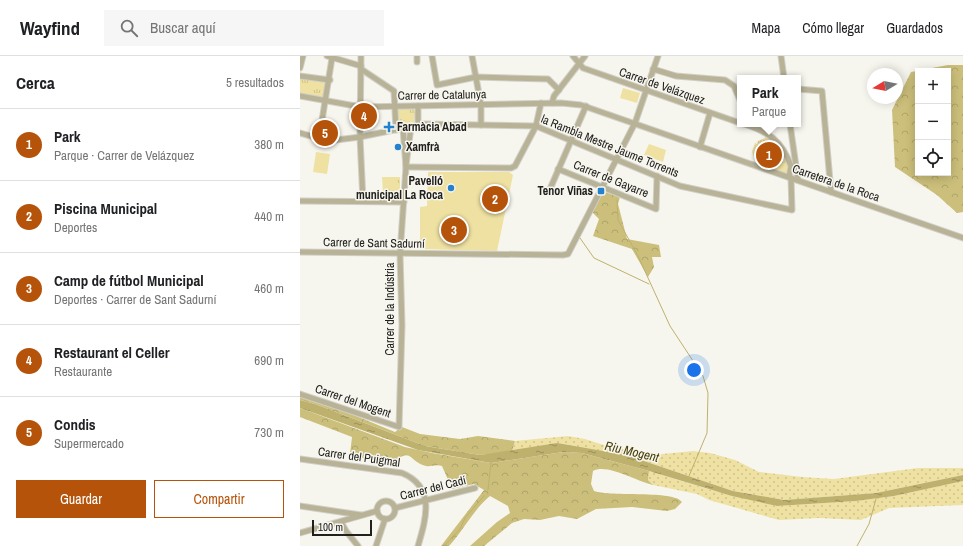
<!DOCTYPE html>
<html lang="es">
<head>
<meta charset="utf-8">
<style>
	:root { --surface:#fff; --page:#f6f6f6; --text:#202124; --muted:#757577; --line:#e0e0e0; --accent:#b45309 }
	body { margin:0; font-family:"Archivo Narrow",sans-serif; background:var(--page); color:var(--text) }
	.controls { position:absolute; right:12px; top:12px; display:grid; overflow:hidden; border-radius:0px; box-shadow:0 2px 10px #0003 }
	.controls button { width:36px; height:36px; display:grid; place-items:center; padding:0; border:0; border-bottom:1px solid var(--line); background:var(--surface); color:var(--text); font:20px sans-serif }
	.compass { position:absolute; left:567px; top:12px; width:36px; height:36px; border-radius:50%; background:var(--surface); box-shadow:0 2px 10px #0003; rotate:260deg }
	.scale { position:absolute; left:12px; bottom:10px; width:60px; box-sizing:border-box; padding-left:4px; border:2px solid #21201d; border-top:0; font-size:11px; line-height:14px; white-space:nowrap; color:#21201d; -webkit-text-stroke:3px #f7f6ee; paint-order:stroke }
	.you { position:absolute; left:394px; top:314px; width:14px; height:14px; margin:-10px; border:3px solid #fff; border-radius:50%; background:#1a73e8; box-shadow:0 0 0 6px #1a73e833 }
	.badge { display:grid; place-items:center; width:26px; height:26px; border-radius:50%; background:var(--accent); color:#fff; font-size:13px; font-weight:700 }
	.pin { position:absolute; translate:-50% -50%; border:2px solid #fff; box-shadow:0 1px 4px #0006 }
	.popup { position:absolute; left:437px; top:19px; width:64px; height:52px; box-sizing:border-box; display:grid; place-content:center; border-radius:0px; background:var(--surface); filter:drop-shadow(0 1px 3px #0005); font-size:13px; white-space:nowrap; color:var(--muted) }
	.popup b { font-size:15px; color:var(--text) }
	.popup::after { content:''; position:absolute; left:50%; top:100%; margin-left:-8px; border:8px solid transparent; border-top-color:var(--surface) }
	.list { margin:0; padding:0; list-style:none }
	h2 { display:flex; justify-content:space-between; align-items:center; height:52px; margin:0; padding:0 16px; font-size:17px }
	h2 small { font-size:13px; font-weight:400; color:var(--muted) }
	.list li { display:grid; grid-template-columns:26px 1fr auto; gap:12px; align-items:center; box-sizing:border-box; height:72px; padding:0 16px; border-top:1px solid var(--line) }
	.list b { display:block; font-size:15px; white-space:nowrap }
	.list p { margin:0; font-size:13px; white-space:nowrap; color:var(--muted) }
	.list em { font-size:13px; font-style:normal; color:var(--muted) }
	.actions { display:flex; gap:8px; padding:12px 16px }
	.actions a { flex:1; padding:9px 0; border:1px solid var(--accent); border-radius:0px; text-align:center; font-size:14px; color:var(--accent) }
	.actions .main { background:var(--accent); color:#fff }
	.icon { flex:none; width:22px; height:22px; fill:none; stroke:currentColor; stroke-width:2; stroke-linecap:round; stroke-linejoin:round }
	.map { position:relative; flex:none; width:663px; height:490px; overflow:hidden }
	header { display:flex; align-items:center; gap:24px; box-sizing:border-box; height:56px; padding:0 20px; background:var(--surface); border-bottom:1px solid var(--line) }
	header strong { font-size:19px }
	nav { display:flex; gap:22px; margin-inline-start:auto; font-size:14px }
	.search { width:280px; height:36px; background:var(--page); display:flex; align-items:center; gap:10px; box-sizing:border-box; padding:0 14px; border-radius:0px; color:var(--muted); font-size:15px }
	main { display:flex }
	aside { flex:1; background:var(--surface) }
	.map>svg:first-child { display:block }
</style>
</head>
<body>
<header>
<strong>Wayfind</strong>
<div class="search"><svg class="icon" aria-label="search" viewBox="0 0 24 24"><circle cx="10" cy="10" r="6"/><path d="M15 15l6 6"/></svg>Buscar aquí</div>
<nav><a>Mapa</a><a>Cómo llegar</a><a>Guardados</a></nav>
</header>
<main>
<aside>
<h2>Cerca<small>5 resultados</small></h2>
<ul class="list">
<li><span class="badge">1</span><div><b>Park</b><p>Parque · Carrer de Velázquez</p></div><em>380 m</em></li>
<li><span class="badge">2</span><div><b>Piscina Municipal</b><p>Deportes</p></div><em>440 m</em></li>
<li><span class="badge">3</span><div><b>Camp de fútbol Municipal</b><p>Deportes · Carrer de Sant Sadurní</p></div><em>460 m</em></li>
<li><span class="badge">4</span><div><b>Restaurant el Celler</b><p>Restaurante</p></div><em>690 m</em></li>
<li><span class="badge">5</span><div><b>Condis</b><p>Supermercado</p></div><em>730 m</em></li>
</ul>
<div class="actions"><a class="main">Guardar</a><a>Compartir</a></div>
</aside>
<div class="map">
<svg width="663" height="490" viewBox="0 0 663 490">
	<defs>
		<pattern id="grass-dots" width="8" height="8" patternUnits="userSpaceOnUse"><rect width="8" height="8" fill="#eee1a2"/><path d="M2 2h.1M6 6h.1" fill="none" stroke="#ccc18b" stroke-width="1.8" stroke-linecap="round"/></pattern>
		<pattern id="forest-crowns" width="20" height="18" patternUnits="userSpaceOnUse"><rect width="20" height="18" fill="#ccbf7b"/><path d="M2 6a3 3 0 1 1 6 0M12 15a3 3 0 1 1 6 0" fill="none" stroke="#afa46a"/></pattern>
		<pattern id="park-tufts" width="24" height="20" patternUnits="userSpaceOnUse"><rect width="24" height="20" fill="#eee1a2"/><path d="M3 7l-1-3M5 7V3M7 7l1-3M15 17l-1-3M17 17v-4M19 17l1-3" fill="none" stroke="#ccc18b"/></pattern>
		<pattern id="water-ripples" width="26" height="14" patternUnits="userSpaceOnUse"><rect width="26" height="14" fill="#beb16e"/><path d="M2 4q2-2 4 0t4 0M15 11q2-2 4 0t4 0" fill="none" stroke="#9a905a"/></pattern>
	</defs>
	<rect width="100%" height="100%" fill="#f7f6ee"/>
	<g fill="url(#grass-dots)">
		<path d="M268,380l17,3 28,9 49,6 31,-3 17,2 25,7 24,12 43,5 32,2 84,-11h45v7l-87,18 -92,7 -51,-9 -107,-36 -40,-5 -74,1 3,-10z"/>
		<path d="M349,415l62,19 66,16 79,-5 38,-5 69,-15v24l-74,3 -28,12 -42,-2 -40,2 -70,-20 -12,-6 -44,-9 -5,-5z"/>
	</g>
	<g fill="url(#forest-crowns)" fill-rule="evenodd">
		<path d="M648,9h15v147l-6,1 -20,-18 -42,-28 -3,-57 19,-38zM618,15h30v102h-30z"/>
		<path d="M302,135l18,6 -2,7 9,35 32,6 2,12h-9l2,10 -6,10 -16,-28 -39,-13 6,-17 -7,-7z"/>
		<path d="M0,337l95,39 7,-5 18,7 40,5 18,-3 37,5 -3,10 -32,4 -55,-9 -110,-42 -15,-4z"/>
		<path d="M0,352l105,39 27,6 59,10 72,-11 19,1 67,18 -1,9 5,5c-15,-3 -46,-22 -60,-14l-2,13 3,7c17,6 80,-1 88,11l-7,7 -8,2 -35,-4 -36,2 -19,10 -18,-3 -19,4 -16,-1 -12,4 -28,23h-14l27,-24 13,-9 -2,-7 -18,-10c-17,14 -26,34 -41,50h-8l43,-56 -10,-6 -22,5 -10,-23c-6,-2 -11,1 -16,0 -19,-5 -13,-21 -36,-1h-5l-35,-11 2,-17 -52,-20z"/>
	</g>
	<g fill="url(#park-tufts)">
		<path d="M0,21l29,4 -4,19 -25,-5z"/>
		<path d="M99,53h14l3,2 -2,12 -16,3 -1,-15z"/>
		<path d="M466,78c11,11 23,22 23,38l-4,1 -28,-9 -5,-12 3,-9 2,1 1,-3 7,-3z"/>
		<path d="M82,121h18v19l-3,2h-11l-3,-5z"/>
	</g>
	<g fill="#eee1a2">
		<path d="M323,32l17,5 -3,10 -17,-5z"/>
		<path d="M349,88l17,6 -3,12 -19,-7z"/>
		<path d="M16,96l14,2 -3,20 -14,-2z"/>
		<path d="M128,116h81l4,3 -16,76 -77,-2v-42l7,-1z"/>
	</g>
	<g fill="url(#water-ripples)">
		<path d="M205,136v13l-20,1v-13z"/>
		<path d="M0,344l15,4 110,42 55,9 77,-12 69,12 107,36 51,9 92,-7 87,-18v6l-69,15 -38,5 -79,5 -45,-10 -83,-25 -67,-18 -19,-1 -72,11 -73,-13 -118,-42z"/>
	</g>
	<g fill="none" stroke-linecap="round" stroke-linejoin="round">
		<g stroke="#beb16e" stroke-width="1">
			<path d="M317,144l1,20 20,36 32,70 33,50 5,17 -1,40 -18,43"/>
			<path d="M280,182l14,20 55,26"/>
			<path d="M188,434l3,-27"/>
			<path d="M144,490l16,-17 5,-11 19,-22"/>
			<path d="M557,490l12,-22 7,-25"/>
		</g>
		<g stroke="#d0cfc8" stroke-width="7">
			<g id="minor">
				<path d="M27,0l34,10"/>
				<path d="M61,0l-1,81 3,64"/>
				<path d="M132,0l5,29 39,-8 72,2 11,11"/>
				<path d="M172,0l9,49v20"/>
				<path d="M273,0l10,12 157,55"/>
				<path d="M481,0l3,22"/>
				<path d="M117,6v-6"/>
				<path d="M0,12l3,-12"/>
				<path d="M61,13l33,22 2,39"/>
				<path d="M353,13l23,7 49,4 9,6 6,14"/>
				<path d="M0,20l30,4"/>
				<path d="M498,33l24,2 9,101"/>
				<path d="M0,40l61,11 200,-4 20,2 382,133"/>
				<path d="M252,47l2,-7 31,-40"/>
				<path d="M444,68c25,8 37,16 47,42l-2,11"/>
				<path d="M490,68l8,56"/>
				<path d="M118,69v-19"/>
				<path d="M0,77l28,8 32,-4 63,-13 113,2 144,60 112,24 -1,-32"/>
				<path d="M19,83l13,-81"/>
				<path d="M400,91l10,-34"/>
				<path d="M106,109l5,-38"/>
				<path d="M106,111l105,1 4,-2 21,-40 5,-23"/>
				<path d="M258,113l98,40 1,-33"/>
				<path d="M250,133l36,-83"/>
				<path d="M0,145l104,1"/>
				<path d="M0,196l263,3 5,-1 67,-131 23,-67"/>
				<path d="M0,338l99,33 3,-102 -2,-71 6,-87 -3,-38"/>
				<path d="M0,403l102,14c34,14 24,46 16,73"/>
				<circle cx="86" cy="454" r="9"/>
				<path d="M0,450l61,9"/>
				<path d="M95,452l80,-20"/>
				<path d="M41,466l5,9 12,15"/>
				<path d="M0,477l77,-22"/>
				<path d="M76,490l9,-27"/>
			</g>
		</g>
		<use href="#minor" stroke="#b8b296" stroke-width="5"/>
	</g>
	<g fill="#2381cd" stroke="#f7f6ee" stroke-width="1.5">
		<path d="M87 65h4v4h4v4h-4v4h-4v-4h-4v-4h4z"/>
		<circle cx="98" cy="91" r="4"/>
		<circle cx="151" cy="132" r="4"/>
		<rect x="297" y="131" width="8" height="8" rx="2"/>
	</g>
	<g text-anchor="middle" stroke-width="3" stroke-linejoin="round" paint-order="stroke">
		<g font-size="12" fill="#21201d" stroke="#f7f6ee">
			<text transform="translate(362 30) rotate(19)" y="4">Carrer de Velázquez</text>
			<text transform="translate(142 39) rotate(-1)" y="4">Carrer de Catalunya</text>
			<text transform="translate(310 90) rotate(22)" y="4">la Rambla Mestre Jaume Torrents</text>
			<text transform="translate(311 123) rotate(22)" y="4">Carrer de Gayarre</text>
			<text transform="translate(536 127) rotate(19)" y="4">Carretera de la Roca</text>
			<text transform="translate(74 187) rotate(1)" y="4">Carrer de Sant Sadurní</text>
			<text transform="translate(90 253) rotate(-90)" y="4">Carrer de la Indústria</text>
			<text transform="translate(53 345) rotate(19)" y="4">Carrer del Mogent</text>
			<text transform="translate(59 401) rotate(8)" y="4">Carrer del Puigmal</text>
			<text transform="translate(133 432) rotate(-14)" y="4">Carrer del Cadí</text>
		</g>
		<g font-size="12" font-weight="bold" fill="#21201d" stroke="#f7f6ee" text-anchor="start">
			<text x="97" y="75">Farmàcia Abad</text>
			<text x="106" y="95">Xamfrà</text>
			<text x="143" y="129" text-anchor="end">Pavelló<tspan x="143" dy="14">municipal La Roca</tspan></text>
			<text x="293" y="139" text-anchor="end">Tenor Viñas</text>
		</g>
		<g font-size="13" font-style="italic" fill="#473d05" stroke="#f7f6ee">
			<text transform="translate(332 395) rotate(13)" y="5">Riu Mogent</text>
		</g>
	</g>
</svg>
<div class="controls">
<button>+</button>
<button>−</button>
<button><svg class="icon" aria-label="locate" viewBox="0 0 24 24"><circle cx="12" cy="12" r="6"/><path d="M12 2v4M12 18v4M2 12h4M18 12h4"/></svg></button>
</div>
<svg class="compass" viewBox="-18 -18 36 36"><path d="M0-13l5 13h-10z" fill="#e53935"/><path d="M0 13l5-13h-10z" fill="#757577"/></svg>
<div class="scale">100 m</div>
<div class="you"></div>
<div class="pin badge" style="left:469px;top:99px">1</div>
<div class="popup"><b>Park</b>Parque</div>
<div class="pin badge" style="left:195px;top:143px">2</div>
<div class="pin badge" style="left:154px;top:174px">3</div>
<div class="pin badge" style="left:64px;top:60px">4</div>
<div class="pin badge" style="left:25px;top:77px">5</div>
</div>
</main>
</body>
</html>
